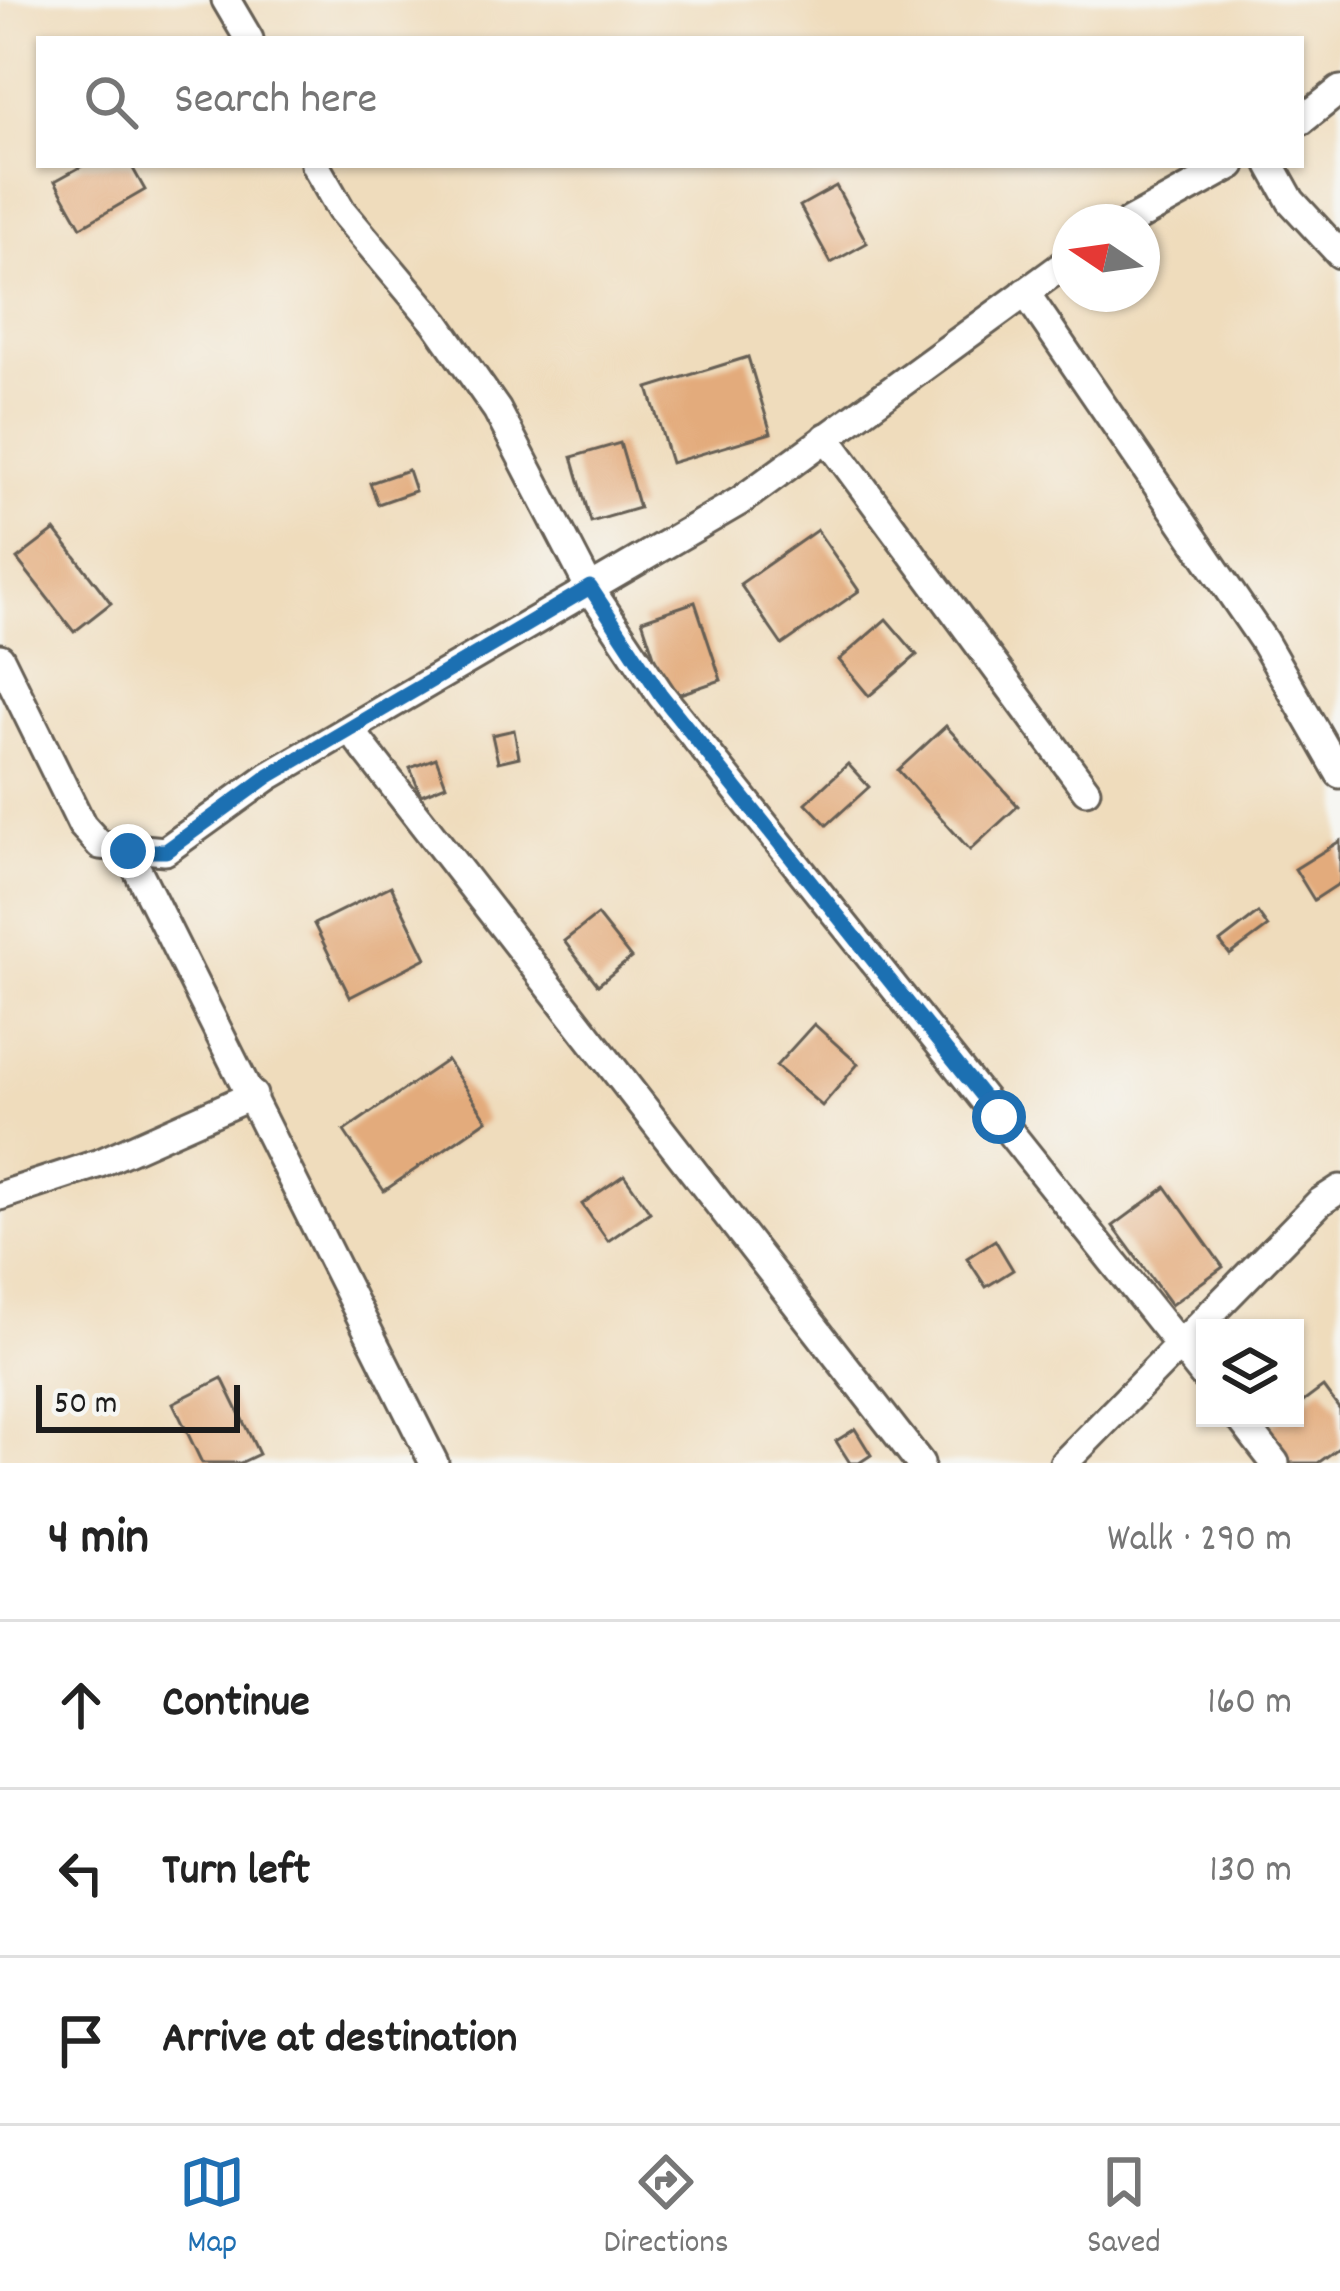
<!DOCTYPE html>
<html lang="en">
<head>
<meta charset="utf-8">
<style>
	:root { --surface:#fff; --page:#f6f6f6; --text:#222; --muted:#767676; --line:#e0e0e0; --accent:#1f6fb2 }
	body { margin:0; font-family:Dekko,sans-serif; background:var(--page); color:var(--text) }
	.controls { position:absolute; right:36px; bottom:36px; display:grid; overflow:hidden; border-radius:0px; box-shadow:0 3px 9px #0004 }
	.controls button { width:108px; height:108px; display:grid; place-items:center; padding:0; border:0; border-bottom:3px solid var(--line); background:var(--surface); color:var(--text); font:60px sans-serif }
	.compass { position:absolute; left:1052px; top:204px; width:108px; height:108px; border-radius:50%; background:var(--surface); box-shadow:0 3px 9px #0004; rotate:283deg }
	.scale { position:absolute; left:36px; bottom:30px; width:204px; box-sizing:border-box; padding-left:12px; border:6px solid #1c1c1c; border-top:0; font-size:33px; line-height:42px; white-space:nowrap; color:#1c1c1c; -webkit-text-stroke:9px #f6f6f2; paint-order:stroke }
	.stop { position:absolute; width:36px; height:36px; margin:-27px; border:9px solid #1f6fb2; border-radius:50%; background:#fff }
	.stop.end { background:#1f6fb2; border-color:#fff; box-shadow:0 3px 12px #0008 }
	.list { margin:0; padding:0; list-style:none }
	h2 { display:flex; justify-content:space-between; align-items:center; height:156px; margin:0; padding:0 48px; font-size:51px }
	h2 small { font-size:39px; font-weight:400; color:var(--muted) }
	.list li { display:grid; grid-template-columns:78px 1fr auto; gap:36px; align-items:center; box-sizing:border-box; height:168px; padding:0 48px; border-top:3px solid var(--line) }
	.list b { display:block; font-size:45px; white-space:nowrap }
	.list em { font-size:39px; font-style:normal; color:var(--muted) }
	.icon { flex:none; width:66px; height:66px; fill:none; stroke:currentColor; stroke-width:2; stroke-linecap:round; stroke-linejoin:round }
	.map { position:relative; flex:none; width:1340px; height:1463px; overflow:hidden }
	.search { position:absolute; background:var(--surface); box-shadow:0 3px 9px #0004; left:36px; right:36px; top:36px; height:132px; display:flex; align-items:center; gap:30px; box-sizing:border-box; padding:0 42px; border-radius:0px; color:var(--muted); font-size:45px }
	.sheet { height:660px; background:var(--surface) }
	nav { display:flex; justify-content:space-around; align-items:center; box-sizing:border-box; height:168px; border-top:3px solid var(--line); background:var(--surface); font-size:33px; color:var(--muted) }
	nav a { display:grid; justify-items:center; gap:6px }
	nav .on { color:var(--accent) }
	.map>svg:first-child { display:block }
</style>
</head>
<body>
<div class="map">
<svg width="1340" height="1463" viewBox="0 0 1340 1463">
	<rect width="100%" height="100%" fill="#f6f6f2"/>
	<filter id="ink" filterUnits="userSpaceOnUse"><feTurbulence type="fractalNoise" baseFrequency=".00833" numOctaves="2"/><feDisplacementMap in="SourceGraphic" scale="24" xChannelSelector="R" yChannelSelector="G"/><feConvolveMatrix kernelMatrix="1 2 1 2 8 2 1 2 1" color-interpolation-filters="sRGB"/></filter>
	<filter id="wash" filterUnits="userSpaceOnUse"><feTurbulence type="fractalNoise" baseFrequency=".004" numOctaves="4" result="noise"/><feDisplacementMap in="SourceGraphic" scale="48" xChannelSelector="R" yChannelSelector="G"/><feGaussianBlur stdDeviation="2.7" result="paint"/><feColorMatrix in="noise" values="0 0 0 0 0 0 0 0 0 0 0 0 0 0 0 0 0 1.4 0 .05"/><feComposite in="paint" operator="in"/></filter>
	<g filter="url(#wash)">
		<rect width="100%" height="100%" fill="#efdcbc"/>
		<g id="blocks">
			<g fill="#e3ab7b">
				<path d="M84,165h47l14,25 -64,37 -26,-46z"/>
				<path d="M836,186l31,57 -36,20 -31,-57z"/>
				<path d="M748,357l23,76 -100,30 -23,-75z"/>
				<path d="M620,443l19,65 -48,14 -19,-65z"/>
				<path d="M408,470l7,21 -37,13 -8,-21z"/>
				<path d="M55,530l56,73 -37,29 -57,-73z"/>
				<path d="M817,530l42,61 -77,54 -42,-61z"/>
				<path d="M695,602l26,78 -53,18 -26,-78z"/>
				<path d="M886,619l31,36 -48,41 -30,-36z"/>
				<path d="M946,726l72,80 -48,44 -72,-80z"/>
				<path d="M514,730l5,27 -21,5 -6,-27z"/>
				<path d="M436,758l10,27 -25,10 -11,-27z"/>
				<path d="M848,764l21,23 -42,38 -21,-22z"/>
				<path d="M1340,841v42l-26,17 -19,-31z"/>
				<path d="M391,886l35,72 -76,39 -36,-73z"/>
				<path d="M1258,913l10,14 -38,28 -10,-13z"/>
				<path d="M597,915l34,43 -33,27 -34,-44z"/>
				<path d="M814,1024l44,40 -36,42 -46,-40z"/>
				<path d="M447,1060l40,60 -103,71 -40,-60z"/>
				<path d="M624,1175l26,37 -42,29 -26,-37z"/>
				<path d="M1166,1187l57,80 -52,38 -58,-79z"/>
				<path d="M995,1240l18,30 -27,17 -19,-29z"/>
				<path d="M222,1378l37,76 -19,9h-38l-29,-60z"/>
				<path d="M1323,1387l17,23v37l-22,16h-29l-24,-32 17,-13h13v-10z"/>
				<path d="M855,1429l16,26 -12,8h-9l-14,-22z"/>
			</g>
		</g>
	</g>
	<g filter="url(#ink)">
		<use href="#blocks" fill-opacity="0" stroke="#665f54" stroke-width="3"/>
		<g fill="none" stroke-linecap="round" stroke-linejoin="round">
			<g stroke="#665f54" stroke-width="33">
				<g id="minor">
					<path d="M226,0l23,39"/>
					<path d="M1301,121l39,-31"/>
					<path d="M315,165l26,45 95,113 61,87 92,177 72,108 544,682"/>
					<path d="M1271,165l20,36 49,53"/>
					<path d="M1129,222l103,-57"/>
					<path d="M1025,292l238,348 77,134"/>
					<path d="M826,437l260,353"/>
					<path d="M0,658l82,167 18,20 65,6 104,-75 471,-275 330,-241"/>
					<path d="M351,731l569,732"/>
					<path d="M128,851l306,612"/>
					<path d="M0,1196l100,-33 153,-68"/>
					<path d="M1240,1418l35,45"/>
					<path d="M1064,1463l256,-261 20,-13"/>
				</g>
			</g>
			<use href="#minor" stroke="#fff" stroke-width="27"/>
		</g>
	</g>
	<g fill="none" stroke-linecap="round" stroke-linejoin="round" filter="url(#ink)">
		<path stroke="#1f6fb2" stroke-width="15" d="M128,851h38l103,-75 321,-189 71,108 338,422"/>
	</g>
</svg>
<div class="controls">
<button><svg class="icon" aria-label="layers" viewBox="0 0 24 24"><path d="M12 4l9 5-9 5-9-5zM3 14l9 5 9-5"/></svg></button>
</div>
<svg class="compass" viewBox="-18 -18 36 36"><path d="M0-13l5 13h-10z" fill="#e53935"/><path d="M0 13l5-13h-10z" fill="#767676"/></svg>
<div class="scale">50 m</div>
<div class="stop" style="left:999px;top:1117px"></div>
<div class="stop end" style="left:128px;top:851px"></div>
<div class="search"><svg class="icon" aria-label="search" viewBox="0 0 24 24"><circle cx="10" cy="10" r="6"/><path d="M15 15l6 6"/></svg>Search here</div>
</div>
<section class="sheet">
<h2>4 min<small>Walk · 290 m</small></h2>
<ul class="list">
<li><svg class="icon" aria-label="ahead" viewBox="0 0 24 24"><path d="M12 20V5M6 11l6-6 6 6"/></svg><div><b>Continue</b></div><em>160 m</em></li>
<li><svg class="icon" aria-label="left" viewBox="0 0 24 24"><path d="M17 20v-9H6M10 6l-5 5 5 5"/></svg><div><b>Turn left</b></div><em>130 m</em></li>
<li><svg class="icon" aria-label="arrive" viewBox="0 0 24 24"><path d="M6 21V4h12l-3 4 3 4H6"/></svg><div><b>Arrive at destination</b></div></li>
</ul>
</section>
<nav>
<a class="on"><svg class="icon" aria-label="map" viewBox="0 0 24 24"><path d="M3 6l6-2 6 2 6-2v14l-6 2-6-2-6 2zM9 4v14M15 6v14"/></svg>Map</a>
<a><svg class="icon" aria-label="directions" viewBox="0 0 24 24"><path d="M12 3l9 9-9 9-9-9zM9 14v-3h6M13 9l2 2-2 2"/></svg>Directions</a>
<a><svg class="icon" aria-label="saved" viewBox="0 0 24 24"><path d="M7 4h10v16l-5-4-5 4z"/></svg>Saved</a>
</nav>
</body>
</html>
